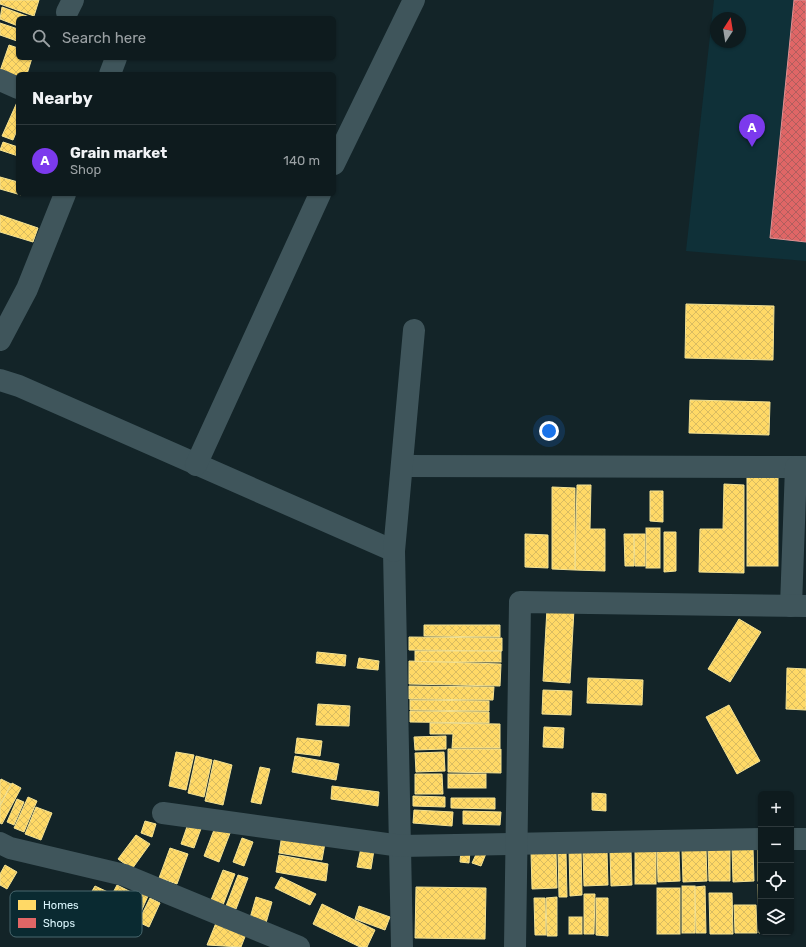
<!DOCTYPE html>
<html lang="en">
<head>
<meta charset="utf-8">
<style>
	:root { --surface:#0e1b1e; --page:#1c282b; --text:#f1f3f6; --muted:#9ba1a4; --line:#2e393c; --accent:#7c3aed }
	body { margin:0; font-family:Rubik,sans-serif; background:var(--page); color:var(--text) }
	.controls { position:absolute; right:12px; bottom:12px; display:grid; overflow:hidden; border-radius:6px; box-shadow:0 1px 3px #0004 }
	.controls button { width:36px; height:36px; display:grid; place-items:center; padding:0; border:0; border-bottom:1px solid var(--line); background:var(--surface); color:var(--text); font:20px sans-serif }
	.compass { position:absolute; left:710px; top:12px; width:36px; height:36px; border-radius:50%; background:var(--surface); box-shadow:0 1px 3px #0004; rotate:12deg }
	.you { position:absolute; left:549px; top:431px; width:14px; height:14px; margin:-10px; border:3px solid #fff; border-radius:50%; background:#1a73e8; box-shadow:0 0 0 6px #1a73e833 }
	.badge { display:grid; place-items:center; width:26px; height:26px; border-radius:50%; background:var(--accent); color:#fff; font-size:13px; font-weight:700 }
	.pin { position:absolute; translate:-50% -33px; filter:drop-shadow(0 1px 2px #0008) }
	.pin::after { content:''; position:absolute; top:21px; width:14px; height:12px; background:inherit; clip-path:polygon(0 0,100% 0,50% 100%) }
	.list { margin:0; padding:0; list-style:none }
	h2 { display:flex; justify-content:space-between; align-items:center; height:52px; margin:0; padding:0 16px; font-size:17px }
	h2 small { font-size:13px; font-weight:400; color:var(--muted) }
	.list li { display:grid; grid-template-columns:26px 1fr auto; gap:12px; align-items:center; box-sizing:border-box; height:72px; padding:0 16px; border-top:1px solid var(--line) }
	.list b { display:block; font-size:15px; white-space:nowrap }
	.list p { margin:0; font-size:13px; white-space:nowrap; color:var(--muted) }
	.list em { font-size:13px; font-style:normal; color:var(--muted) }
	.icon { flex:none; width:22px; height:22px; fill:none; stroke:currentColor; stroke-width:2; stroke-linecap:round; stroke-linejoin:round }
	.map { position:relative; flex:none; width:806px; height:947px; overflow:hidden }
	.search { position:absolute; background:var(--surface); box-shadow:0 1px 3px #0004; left:16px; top:16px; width:320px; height:44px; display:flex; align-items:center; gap:10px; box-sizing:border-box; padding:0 14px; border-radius:6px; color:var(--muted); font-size:15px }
	.panel { position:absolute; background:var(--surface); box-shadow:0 1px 3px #0004; left:16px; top:72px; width:320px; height:124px; border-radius:6px }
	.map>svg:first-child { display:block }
</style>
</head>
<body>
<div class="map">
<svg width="806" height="947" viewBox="0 0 806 947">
	<defs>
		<pattern id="homes-cross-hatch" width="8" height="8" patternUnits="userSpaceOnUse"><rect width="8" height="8" fill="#ffd966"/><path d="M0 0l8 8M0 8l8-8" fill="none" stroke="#d9bc61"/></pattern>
		<pattern id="shops-cross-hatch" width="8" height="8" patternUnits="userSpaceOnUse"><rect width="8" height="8" fill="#e06666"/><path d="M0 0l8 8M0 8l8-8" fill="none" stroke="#b15e5e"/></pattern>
	</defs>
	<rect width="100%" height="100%" fill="#132428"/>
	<path fill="#0f3038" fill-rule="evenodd" d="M714,0h92v261l-120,-10zM716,18h24v24h-24z"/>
	<g fill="url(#homes-cross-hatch)" stroke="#f4e293">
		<path d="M0,0h39l-5,16 -34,-12z"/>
		<path d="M2,7l30,11h-14v8l-18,-7z"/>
		<path d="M0,23l18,6 -1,12 -17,-6z"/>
		<path d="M9,45l9,3v10h14l-5,16h-9v4l-18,-7z"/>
		<path d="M18,100v28l-5,12 -11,-4z"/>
		<path d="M3,142l15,5v9l-18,-6z"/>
		<path d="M0,177l18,5v12l3,1 -21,-6z"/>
		<path d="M0,215l38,13 -5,14 -33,-10z"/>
		<path d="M686,304l88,2 -1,54 -88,-2z"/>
		<path d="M690,400l80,2 -1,33 -80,-2z"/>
		<rect x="747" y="475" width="31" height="91"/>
		<path d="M724,484l20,1v88l-45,-1 1,-43h23z"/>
		<path d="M577,485h14l-1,44h15v42l-30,-1z"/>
		<path d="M552,487l23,1v82l-23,-1z"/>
		<path d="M650,491h13v31l-13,-1z"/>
		<rect x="646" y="528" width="14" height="40"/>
		<path d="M664,532h12v39l-12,1z"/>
		<path d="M525,534l23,1v33l-23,-1z"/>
		<path d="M624,534h10v32h-9z"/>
		<path d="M634,534h11v32h-10z"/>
		<path d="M547,608l27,1 -4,74 -27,-2z"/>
		<path d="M739,619l22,13 -31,50 -22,-13z"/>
		<path d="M424,625h76v12l-76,-1z"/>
		<path d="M409,637l93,1v13l-93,-1z"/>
		<rect x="415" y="651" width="86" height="11"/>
		<path d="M317,652l29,3 -1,11 -29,-3z"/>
		<path d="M359,658l20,3 -1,9 -21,-2z"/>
		<path d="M409,661l92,3 -1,22 -91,-2z"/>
		<path d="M787,668l19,1v41l-20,-1z"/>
		<path d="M588,678l55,2 -1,25 -55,-2z"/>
		<path d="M409,686l85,1 -1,13 -84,-1z"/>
		<path d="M543,690l29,1 -1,24 -29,-1z"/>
		<path d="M410,700l79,1v10l-79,-1z"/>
		<path d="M318,704l32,2 -1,20 -33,-1z"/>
		<path d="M729,705l31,56 -23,13 -31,-57z"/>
		<path d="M410,711l79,1v11l-79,-1z"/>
		<path d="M430,723l70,1v24h-48l1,-14h-23z"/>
		<path d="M544,727l20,1 -1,20 -20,-1z"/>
		<path d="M446,736v13l-31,1 -1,-13z"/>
		<path d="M297,738l25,3 -2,15 -25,-3z"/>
		<path d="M448,749h53v24l-53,-1z"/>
		<path d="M176,752l18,3 -8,35 -17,-4z"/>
		<path d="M444,752l1,19 -29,1 -1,-19z"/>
		<path d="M196,756l16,4 -8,37 -16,-4z"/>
		<path d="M295,756l44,8 -3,16 -44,-8z"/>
		<path d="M214,760l18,5 -9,40 -18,-4z"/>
		<path d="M260,767l10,2 -9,35 -10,-2z"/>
		<path d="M415,774h27l1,20h-28z"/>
		<rect x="448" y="774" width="38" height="14"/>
		<path d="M1,779l10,5 -11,21v-24z"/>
		<path d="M12,783l9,5 -19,36 -2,-1v-17z"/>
		<path d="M332,786l47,6 -1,14 -47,-7z"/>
		<path d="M592,793l14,1v17l-14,-1z"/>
		<path d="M413,796l32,1v10l-32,-1z"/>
		<path d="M28,797l9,4 -13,31 -10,-4z"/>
		<path d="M451,798h44v11l-44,-1z"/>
		<path d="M17,799l7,3 -10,23 -7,-3z"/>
		<path d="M36,807l16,6 -11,27 -16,-6z"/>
		<path d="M414,810l39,2 -1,14 -39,-3z"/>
		<path d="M463,811l38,1 -1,13 -37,-1z"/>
		<path d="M190,818l13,5 -9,25 -13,-4z"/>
		<path d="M145,821l11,3 -4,13 -11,-4z"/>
		<path d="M217,822l15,6 -13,34 -15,-6z"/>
		<path d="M136,835l14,9 -18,25 -14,-10z"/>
		<path d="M282,835l43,8 -3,17 -43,-7z"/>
		<path d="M242,838l11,4 -9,24 -11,-4z"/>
		<path d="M170,848l18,6 -11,30 -18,-6z"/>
		<path d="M361,848l13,2 -3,19 -14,-2z"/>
		<path d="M479,848l8,3 -6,15 -9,-3z"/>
		<path d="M569,848h12l1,47 -12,1z"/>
		<path d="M732,848h21l1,33 -21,1z"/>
		<path d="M706,849l1,32 -24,1 -1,-32z"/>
		<path d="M708,849h22v32h-21z"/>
		<rect x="758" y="849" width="3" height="32"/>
		<path d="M461,850l9,1 -1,12 -9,-1z"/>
		<path d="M657,850h22l1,31 -22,1z"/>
		<path d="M607,851l1,34 -24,1 -1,-34z"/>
		<path d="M610,851h21l1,34 -21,1z"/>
		<rect x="635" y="851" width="21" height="33"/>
		<path d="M531,852h25l1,36 -25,1z"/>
		<path d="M558,852h8l1,45h-8z"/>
		<path d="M279,855l49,9 -2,17 -50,-9z"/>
		<path d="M5,865l12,7 -10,17 -7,-4v-11z"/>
		<path d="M223,870l12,4 -12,31 -12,-5z"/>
		<path d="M238,875l10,3 -12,31 -10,-3z"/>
		<path d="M281,877l35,17 -6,11 -35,-17z"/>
		<path d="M758,884h3v48l6,1h-8z"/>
		<path d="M117,885l14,7 -12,23 -14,-7z"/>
		<path d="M95,886l15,7 -7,13 -15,-8z"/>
		<rect x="682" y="886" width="13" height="47"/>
		<path d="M705,886l1,47h-10l-1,-46z"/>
		<path d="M416,887l70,1 -1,51 -70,-1z"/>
		<rect x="657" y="888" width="23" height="46"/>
		<path d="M135,890l13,6 -11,25 -14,-5z"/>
		<path d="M709,893h23l1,41h-23z"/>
		<path d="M584,894h11l-1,40h-10z"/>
		<path d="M256,897l16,5 -6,21 -16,-5z"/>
		<path d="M557,897v39h-10l-1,-38z"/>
		<path d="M150,898l10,5 -11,24 -11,-5z"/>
		<path d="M534,898h11l1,37h-11z"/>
		<path d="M596,898h12v38l-12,-1z"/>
		<path d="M322,904l53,26 -8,17h-7l-47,-23z"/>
		<path d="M734,905h22l1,28h-22z"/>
		<path d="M359,906l31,11 -5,13 -30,-11z"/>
		<rect x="569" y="917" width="13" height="17"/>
		<path d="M218,918l30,11 -7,18 -34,-2z"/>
	</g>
	<path fill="url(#shops-cross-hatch)" stroke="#de9193" d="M794,0h12v242l-36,-4z"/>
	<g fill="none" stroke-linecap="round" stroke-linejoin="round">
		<g stroke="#3f555b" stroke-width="22">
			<path d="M67,12l6,-12"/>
			<path d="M110,74l6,-16"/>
			<path d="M0,80l18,8"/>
			<path d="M334,164l80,-164"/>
			<path d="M0,340l27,-51 38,-95"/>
			<path d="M0,380l19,6 375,165 8,396"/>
			<path d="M196,465l124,-271"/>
			<path d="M402,466l404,1"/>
			<path d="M394,551l20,-221"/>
			<path d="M791,606l5,-139"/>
			<path d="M163,813l238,33 360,-7"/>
			<path d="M791,839h15"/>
			<path d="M0,843l10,5 114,27 175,72"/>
			<path d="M515,947l5,-345 286,4"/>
		</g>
	</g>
	<rect x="10" y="891" width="132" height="46" rx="6" fill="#0a2a31" stroke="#49676e" stroke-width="1"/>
	<rect x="18" y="900" width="18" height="10" fill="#ffd966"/>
	<rect x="18" y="918" width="18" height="10" fill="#e06666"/>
	<g font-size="11" fill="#dbf6fd">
		<text x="43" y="909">Homes</text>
		<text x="43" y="927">Shops</text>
	</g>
</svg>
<div class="controls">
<button>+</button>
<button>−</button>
<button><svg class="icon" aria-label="locate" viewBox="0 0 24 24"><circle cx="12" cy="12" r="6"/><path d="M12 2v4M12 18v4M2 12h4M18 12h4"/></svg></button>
<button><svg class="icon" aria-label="layers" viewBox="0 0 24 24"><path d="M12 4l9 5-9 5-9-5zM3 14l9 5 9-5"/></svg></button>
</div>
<svg class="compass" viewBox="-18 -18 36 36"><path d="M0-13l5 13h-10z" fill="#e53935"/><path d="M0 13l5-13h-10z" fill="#9ba1a4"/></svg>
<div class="you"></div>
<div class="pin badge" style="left:752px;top:147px">A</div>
<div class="search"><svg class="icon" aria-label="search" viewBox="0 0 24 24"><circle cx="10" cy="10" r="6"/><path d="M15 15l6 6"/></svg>Search here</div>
<section class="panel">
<h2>Nearby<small></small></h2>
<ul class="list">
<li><span class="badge">A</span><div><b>Grain market</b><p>Shop</p></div><em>140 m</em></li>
</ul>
</section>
</div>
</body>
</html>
